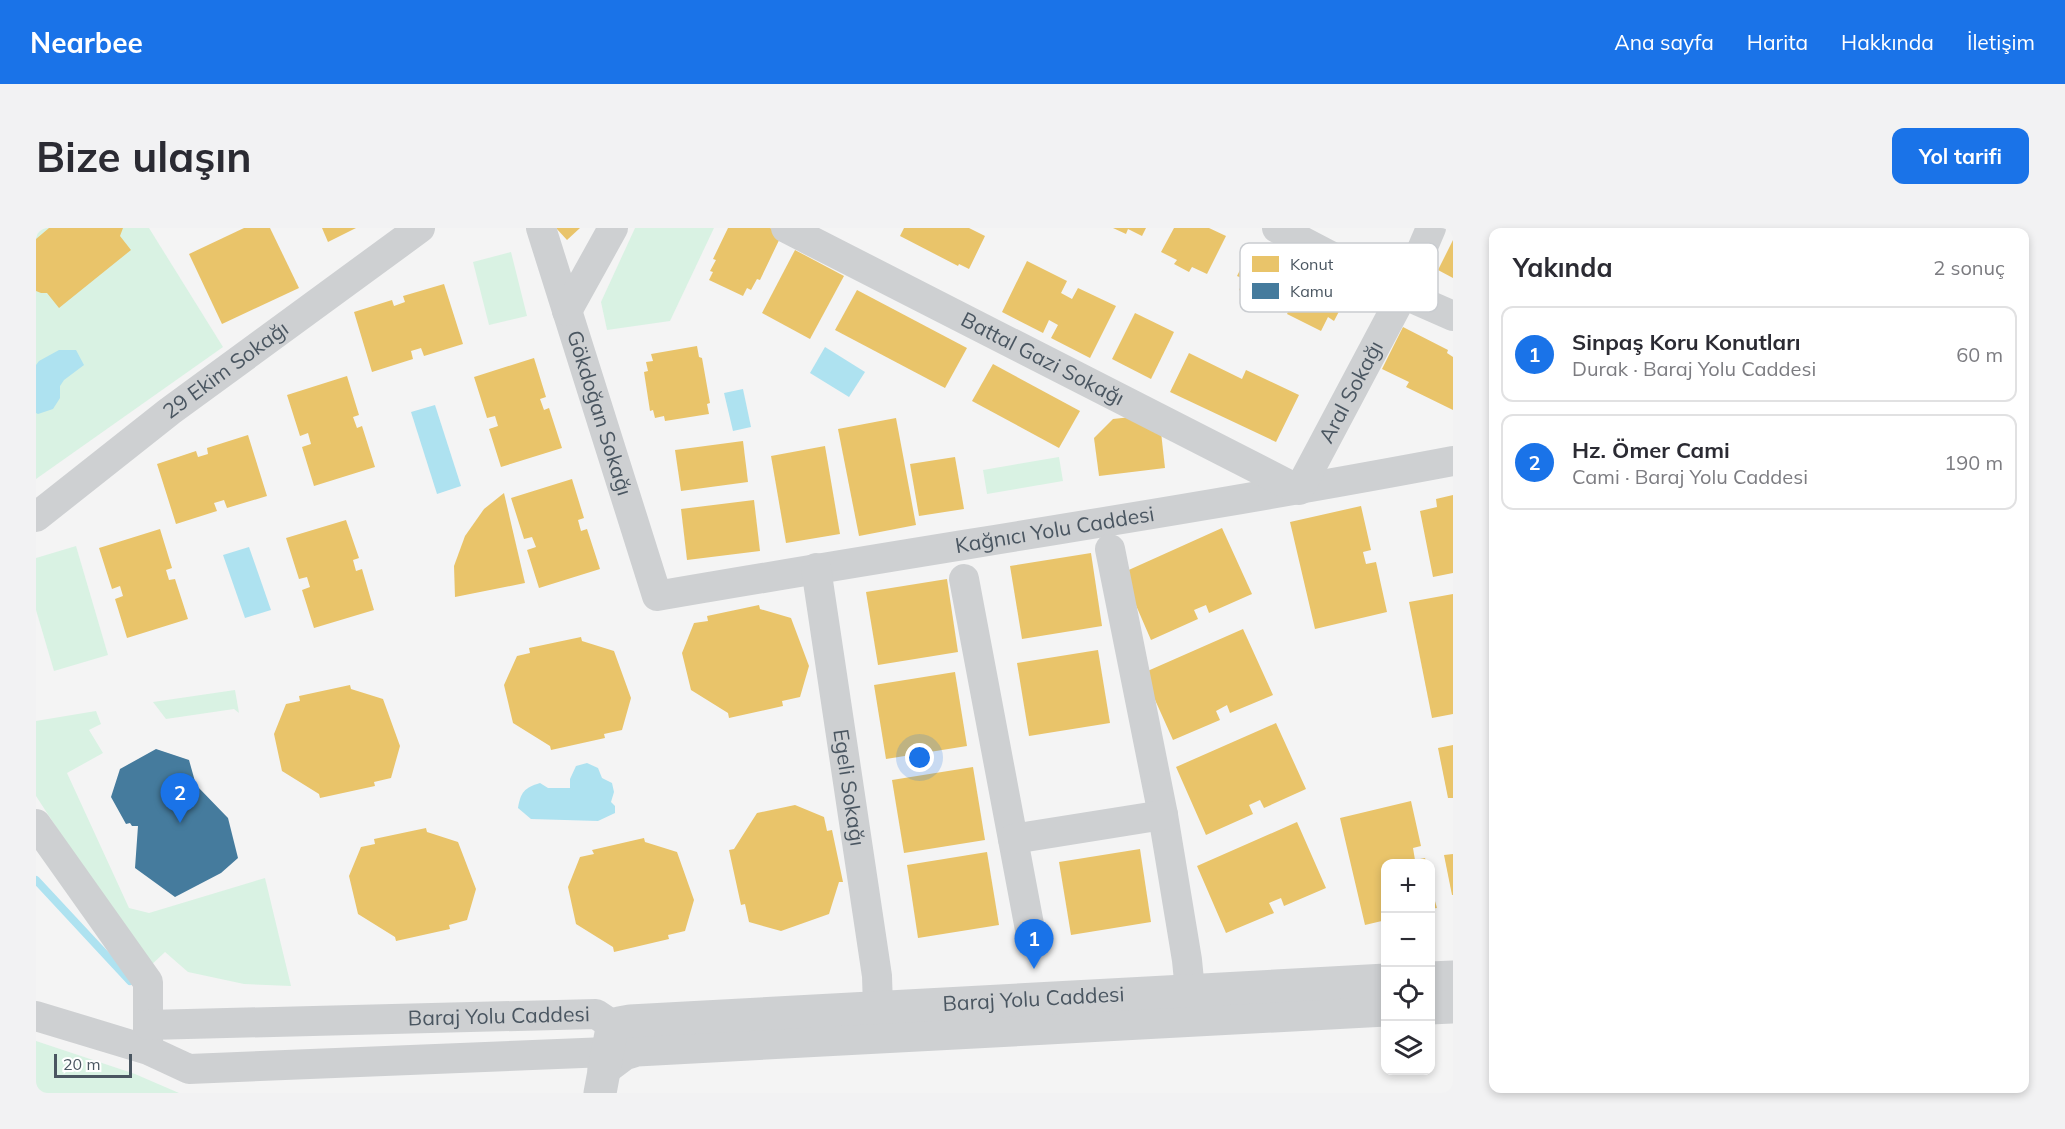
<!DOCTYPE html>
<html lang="tr">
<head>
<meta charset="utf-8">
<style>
	:root { --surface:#fff; --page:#f2f2f3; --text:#2b2b33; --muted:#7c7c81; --line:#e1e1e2; --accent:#1a73e8 }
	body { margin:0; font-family:Mulish,sans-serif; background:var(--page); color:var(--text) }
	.controls { position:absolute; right:18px; bottom:18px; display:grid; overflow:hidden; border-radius:12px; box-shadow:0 3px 9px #0003 }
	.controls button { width:54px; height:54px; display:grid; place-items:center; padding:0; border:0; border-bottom:2px solid var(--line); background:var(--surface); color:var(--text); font:30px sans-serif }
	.scale { position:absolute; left:18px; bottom:15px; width:78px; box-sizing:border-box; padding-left:6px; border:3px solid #4a5661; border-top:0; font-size:16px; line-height:21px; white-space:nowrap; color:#4a5661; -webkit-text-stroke:4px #fff; paint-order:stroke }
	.you { position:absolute; left:884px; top:530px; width:21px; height:21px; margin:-15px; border:4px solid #fff; border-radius:50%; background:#1a73e8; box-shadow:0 0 0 9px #1a73e833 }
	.badge { display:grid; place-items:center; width:39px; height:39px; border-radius:50%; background:var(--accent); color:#fff; font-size:20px; font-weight:700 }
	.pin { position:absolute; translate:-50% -50px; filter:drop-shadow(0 2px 3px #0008) }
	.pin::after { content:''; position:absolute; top:32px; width:21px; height:18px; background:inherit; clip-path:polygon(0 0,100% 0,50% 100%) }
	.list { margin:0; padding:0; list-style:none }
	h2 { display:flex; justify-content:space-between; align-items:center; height:78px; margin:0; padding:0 24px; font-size:26px }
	h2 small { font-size:20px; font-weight:400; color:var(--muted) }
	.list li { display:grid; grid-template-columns:39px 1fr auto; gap:18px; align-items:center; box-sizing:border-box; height:96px; margin:0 12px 12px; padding:0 12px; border:2px solid var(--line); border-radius:12px }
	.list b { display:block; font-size:22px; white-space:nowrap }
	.list p { margin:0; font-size:20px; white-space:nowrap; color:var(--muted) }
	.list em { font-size:20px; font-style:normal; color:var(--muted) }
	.icon { flex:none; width:33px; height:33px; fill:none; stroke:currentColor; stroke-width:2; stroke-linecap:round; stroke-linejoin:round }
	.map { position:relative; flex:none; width:1417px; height:865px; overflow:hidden; border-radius:12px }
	header { display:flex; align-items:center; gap:36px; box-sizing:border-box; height:84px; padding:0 30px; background:var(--accent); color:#fff }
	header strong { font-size:28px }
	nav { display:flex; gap:33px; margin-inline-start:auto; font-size:21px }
	.intro { display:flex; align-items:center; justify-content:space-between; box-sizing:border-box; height:144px; padding:0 36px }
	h1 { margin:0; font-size:42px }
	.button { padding:15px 27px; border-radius:12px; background:var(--accent); color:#fff; font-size:21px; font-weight:700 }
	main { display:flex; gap:36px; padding:0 36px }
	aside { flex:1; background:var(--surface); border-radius:12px; box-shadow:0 3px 9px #0003 }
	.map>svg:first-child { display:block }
</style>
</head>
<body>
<header>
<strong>Nearbee</strong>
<nav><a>Ana sayfa</a><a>Harita</a><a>Hakkında</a><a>İletişim</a></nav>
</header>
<div class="intro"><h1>Bize ulaşın</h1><a class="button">Yol tarifi</a></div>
<main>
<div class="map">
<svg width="1417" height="865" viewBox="0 0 1417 865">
	<rect width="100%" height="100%" fill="#f4f4f4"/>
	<g fill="#d9f2e3">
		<path d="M0,0h113l74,119 -187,132z"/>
		<path d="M599,0h79l-44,93 -63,9 -6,-28z"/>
		<path d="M475,24l16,64 -38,9 -16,-63z"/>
		<path d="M1023,229l4,24 -76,13 -4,-24z"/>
		<path d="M40,318l32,109 -54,16 -18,-61v-52z"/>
		<path d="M199,462l4,23 -5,-4 -68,10 -13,-17z"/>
		<path d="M60,483l5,13 -12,6 14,23 -36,20 62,135 20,5 116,-35 26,108 -47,-2 -56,-12 -23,-20 -17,16 -112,-172v-75z"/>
		<path d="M0,813l99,33 44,19h-143z"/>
	</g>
	<g fill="#aee2f0">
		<path d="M789,119l40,25 -16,25 -39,-24z"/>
		<path d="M23,122h17l8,15 -20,15 -4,6v12l-7,11 -15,5 -2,-1v-48l3,-4z"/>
		<path d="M707,161l8,38 -18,4 -9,-38z"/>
		<path d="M399,177l26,81 -24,8 -26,-82z"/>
		<path d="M213,319l22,63 -26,8 -22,-63z"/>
		<path d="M551,535l11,5 4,10 10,5 2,9 -3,10 4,4v7l-17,8 -67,-2 -13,-11c3,-16 6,-20 22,-25l8,5h22v-9l6,-13z"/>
	</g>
	<g fill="#e9c46a">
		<path d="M13,0h74l-3,8 11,14 -72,58 -12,-15h-6l-5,-2v-52z"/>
		<path d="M208,0h26l29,60 -77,36 -33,-70z"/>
		<path d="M286,0h34l-28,14z"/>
		<path d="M520,0h24l-13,12z"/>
		<path d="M692,0h42l12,6 -22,46 -3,-1 -6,11 -4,-2 -4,8 -34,-16 4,-8 -3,-1 6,-11 -3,-1z"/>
		<path d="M868,0h65l16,8 -16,33 -10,-5 -1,2 -58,-30z"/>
		<path d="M1077,0h33l-4,8 -14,-7 -2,5z"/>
		<path d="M1138,0h35l17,8 -19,38 -15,-7 -3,5 -15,-8 3,-4 -16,-8z"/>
		<path d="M1417,12v38l-15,-8z"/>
		<path d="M759,22l49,26 -34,63 -48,-26z"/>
		<path d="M1214,22l96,48 -12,23 -6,-4 -7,14 -34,-17 2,-4 -16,-8 -2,4 -32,-16 5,-11 -7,-3z"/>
		<path d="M991,33l40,20 -6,12 11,6 6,-11 38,18 -26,52 -39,-20 7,-13 -9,-5 -6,13 -41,-21z"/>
		<path d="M408,56l19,60 -39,12 -3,-8 -10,3 2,8 -41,13 -18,-60 38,-12 2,6 11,-4 -2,-6z"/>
		<path d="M821,62l110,58 -22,40 -110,-58z"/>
		<path d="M1099,85l39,19 -23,47 -39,-20z"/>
		<path d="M1367,99l45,23 -1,3 6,4v53l-47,-23 3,-5 -27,-13z"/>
		<path d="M661,118l2,11 3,1 8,45 -3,1 2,10 -44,7 -1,-5 -9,2 -2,-8 -3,1 -6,-39 4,-1 -2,-9 7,-1 -2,-7z"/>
		<path d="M1153,125l53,26 4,-9 53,25 -23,47 -106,-50z"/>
		<path d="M498,130l12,39 -6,2 4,11 5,-2 13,40 -61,19 -12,-38 9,-3 -3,-10 -8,2 -13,-41z"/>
		<path d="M957,136l87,47 -21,37 -87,-47z"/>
		<path d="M311,148l12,39 -6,2 4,11 5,-2 13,41 -61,19 -12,-39 9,-3 -3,-11 -8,3 -13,-41z"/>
		<path d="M1095,189l30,15 4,36 -66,8 -5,-38 19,-19z"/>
		<path d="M860,190l20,107 -57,11 -21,-107z"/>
		<path d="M212,207l19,61 -40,12 -3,-8 -10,3 3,8 -41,13 -19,-60 39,-13 2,6 10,-3 -1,-6z"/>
		<path d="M707,213l5,41 -67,9 -6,-41z"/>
		<path d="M789,218l15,88 -54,9 -15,-87z"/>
		<path d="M919,229l9,52 -45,7 -9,-52z"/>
		<path d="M536,251l12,39 -6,2 3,11 6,-2 13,40 -61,19 -12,-38 9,-3 -4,-10 -8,2 -13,-41z"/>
		<path d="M468,265l21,90 -70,14 -1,-31 11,-30 19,-27z"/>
		<path d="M1417,267v78l-20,4 -13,-66 17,-4 -1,-8z"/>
		<path d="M718,272l6,51 -73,9 -6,-51z"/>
		<path d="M1325,278l10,44 -8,2 3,12 10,-2 11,50 -72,17 -25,-107z"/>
		<path d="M310,292l13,38 -6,2 3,11 6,-2 12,41 -60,18 -12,-38 8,-3 -3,-10 -8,2 -13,-41z"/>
		<path d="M1186,300l30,66 -43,19 -3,-8 -12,5 4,9 -47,21 -29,-67z"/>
		<path d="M124,301l12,39 -6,2 3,10 6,-1 13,40 -61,19 -12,-39 8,-3 -3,-10 -8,3 -13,-41z"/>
		<path d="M1055,325l11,73 -80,13 -12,-73z"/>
		<path d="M911,351l11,73 -80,13 -12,-73z"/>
		<path d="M1417,366v120l-21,4 -23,-116z"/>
		<path d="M723,377l1,4 31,9 18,48 -9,31 -18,4 1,5 -54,12 -1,-5 -37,-23 -9,-37 12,-30 14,-2 -1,-5z"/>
		<path d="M1207,401l30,66 -43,18 -3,-8 -11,6 4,9 -47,20 -30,-67z"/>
		<path d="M545,409l1,4 32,10 17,47 -9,32 -18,4 1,4 -54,12 -1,-4 -37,-23 -9,-38 13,-29 13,-3 -1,-5z"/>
		<path d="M1062,422l12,73 -81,13 -12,-73z"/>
		<path d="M919,444l12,74 -81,13 -12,-74z"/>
		<path d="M314,457l1,4 32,10 17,47 -9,32 -17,4 1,4 -55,12 -1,-4 -37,-23 -8,-37 12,-30 14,-3 -1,-5z"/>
		<path d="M1240,495l30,66 -42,19 -4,-8 -11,5 4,9 -47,21 -30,-68z"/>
		<path d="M1417,517v53h-5l-10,-50z"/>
		<path d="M937,539l12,73 -81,13 -12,-73z"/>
		<path d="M1375,573l10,45 -8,2 2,12 10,-2 2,6h-41v56l-21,5 -25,-107z"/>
		<path d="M759,577l29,12 3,14 5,-1 11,52h-4l-10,32 -48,17 -32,-9 -4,-18 -4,1 -12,-55 5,-1 23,-36z"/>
		<path d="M1261,594l29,66 -42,18 -3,-8 -12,5 5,10 -48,20 -29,-67z"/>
		<path d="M390,600l1,4 31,10 18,47 -9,31 -18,5 1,4 -54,12 -1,-4 -37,-23 -9,-38 12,-29 14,-3 -1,-5z"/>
		<path d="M608,610l1,4 32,10 17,48 -9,31 -17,4 1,4 -55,13 -1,-5 -37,-23 -8,-37 12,-30 14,-3 -2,-4z"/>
		<path d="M1104,621l11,73 -80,13 -12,-73z"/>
		<path d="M951,624l12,73 -81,13 -11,-73z"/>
		<path d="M1417,626v41h-1l-8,-40z"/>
		<path d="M1394,656l7,24 -7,1z"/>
	</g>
	<path fill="#457b9d" d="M120,521l33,11 7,25 32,33 10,40 -17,15 -46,24 -40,-29 3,-42h-6l-2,-3 -4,1 -15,-27 9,-28z"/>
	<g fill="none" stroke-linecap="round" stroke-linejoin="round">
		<path stroke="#aee2f0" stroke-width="8" d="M0,652l94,101"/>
		<g stroke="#ced0d2" stroke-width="30">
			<path id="s1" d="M505,0l116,368c265,-46 532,-85 796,-135"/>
			<path id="s2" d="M750,0l513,262 104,-196 28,-66"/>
			<path d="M1241,0l126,66 50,22"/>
			<path d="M531,83l46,-83"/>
			<path id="s3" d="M0,289l134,-106 250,-183"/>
			<path d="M1074,321l53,266 24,145 3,31"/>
			<path id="s4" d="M780,340l61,408 1,31"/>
			<path d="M928,351l67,356"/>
			<path d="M0,596l112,158v61"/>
			<path d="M977,611l150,-24"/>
			<path d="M0,788l112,34 41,19 418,-17"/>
			<path id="s5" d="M112,797l448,-11 9,6 7,8"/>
		</g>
		<g stroke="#ced0d2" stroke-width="33">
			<path d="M1394,750l23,-1"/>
			<path d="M1394,780l23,-1"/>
			<path d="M568,841l20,-15 13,-4 749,-40"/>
			<path id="s6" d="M564,865l12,-65 7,-5 11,-2 756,-41"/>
		</g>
	</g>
	<g text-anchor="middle" stroke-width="6" stroke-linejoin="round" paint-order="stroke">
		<g font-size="21" fill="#4a5661" stroke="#fff">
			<text dy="7" stroke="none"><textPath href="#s2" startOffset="288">Battal Gazi Sokağı</textPath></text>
			<text dy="7" stroke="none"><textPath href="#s3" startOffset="240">29 Ekim Sokağı</textPath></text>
			<text dy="7" stroke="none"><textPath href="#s2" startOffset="687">Aral Sokağı</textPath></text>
			<text dy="7" stroke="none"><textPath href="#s1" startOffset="194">Gökdoğan Sokağı</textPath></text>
			<text dy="7" stroke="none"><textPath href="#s1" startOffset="789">Kağnıcı Yolu Caddesi</textPath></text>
			<text dy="7" stroke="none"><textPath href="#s4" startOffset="222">Egeli Sokağı</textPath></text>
			<text dy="7" stroke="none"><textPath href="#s6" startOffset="490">Baraj Yolu Caddesi</textPath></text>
			<text dy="7" stroke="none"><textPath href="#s5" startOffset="351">Baraj Yolu Caddesi</textPath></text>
		</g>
	</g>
	<rect x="1204" y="15" width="198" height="69" rx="9" fill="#fff" stroke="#c9ccd0" stroke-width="1.5"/>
	<rect x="1216" y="28" width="27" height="16" fill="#e9c46a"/>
	<rect x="1216" y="55" width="27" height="16" fill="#457b9d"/>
	<g font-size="16" fill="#4a5661">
		<text x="1254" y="42">Konut</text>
		<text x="1254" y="69">Kamu</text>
	</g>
</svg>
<div class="controls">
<button>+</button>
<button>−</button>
<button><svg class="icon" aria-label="locate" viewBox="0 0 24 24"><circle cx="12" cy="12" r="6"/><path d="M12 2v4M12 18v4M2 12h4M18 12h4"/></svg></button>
<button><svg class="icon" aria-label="layers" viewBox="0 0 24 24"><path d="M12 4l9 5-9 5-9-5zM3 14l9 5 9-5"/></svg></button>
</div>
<div class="scale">20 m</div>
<div class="you"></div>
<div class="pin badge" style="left:998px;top:741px">1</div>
<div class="pin badge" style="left:144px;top:595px">2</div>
</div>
<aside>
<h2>Yakında<small>2 sonuç</small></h2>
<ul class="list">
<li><span class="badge">1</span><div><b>Sinpaş Koru Konutları</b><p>Durak · Baraj Yolu Caddesi</p></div><em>60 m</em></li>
<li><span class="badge">2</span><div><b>Hz. Ömer Cami</b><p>Cami · Baraj Yolu Caddesi</p></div><em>190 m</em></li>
</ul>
</aside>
</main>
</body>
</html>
